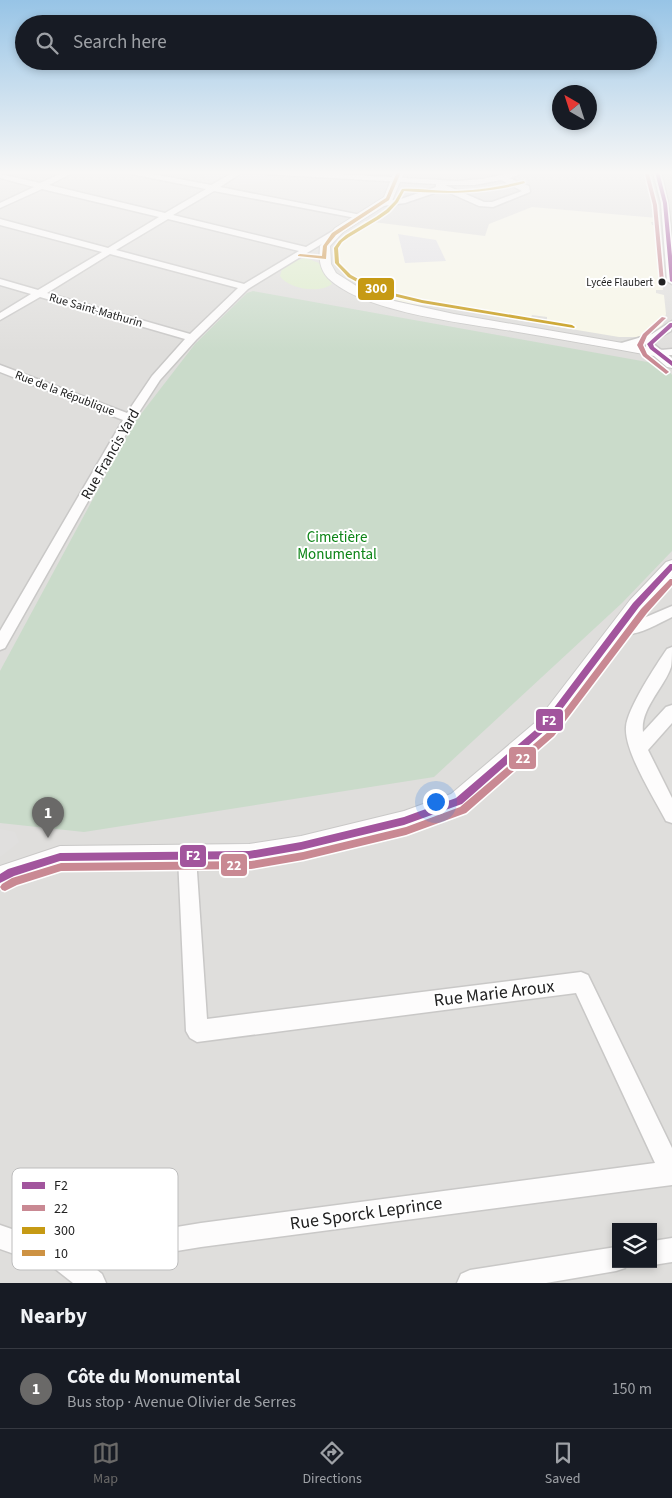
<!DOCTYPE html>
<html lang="en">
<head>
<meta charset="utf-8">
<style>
	:root { --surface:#171b24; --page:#20242c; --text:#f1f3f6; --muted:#9ea1a6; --line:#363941; --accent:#6a6968 }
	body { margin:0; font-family:"Source Sans 3",sans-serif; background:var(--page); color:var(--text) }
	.controls { position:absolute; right:15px; bottom:15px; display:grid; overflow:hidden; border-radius:0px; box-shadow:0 2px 8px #0003 }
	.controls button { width:45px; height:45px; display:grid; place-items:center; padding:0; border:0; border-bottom:1px solid var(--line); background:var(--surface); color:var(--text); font:25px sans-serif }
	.compass { position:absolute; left:552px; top:85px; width:45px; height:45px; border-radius:50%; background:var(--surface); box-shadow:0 2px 8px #0003; rotate:321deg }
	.you { position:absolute; left:435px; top:801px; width:18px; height:18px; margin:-12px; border:4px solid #fff; border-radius:50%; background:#1a73e8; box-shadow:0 0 0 8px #1a73e833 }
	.badge { display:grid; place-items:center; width:32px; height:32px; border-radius:50%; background:var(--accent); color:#fff; font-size:16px; font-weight:700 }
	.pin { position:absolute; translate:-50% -41px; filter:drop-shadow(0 1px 2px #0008) }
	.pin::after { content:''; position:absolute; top:26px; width:18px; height:15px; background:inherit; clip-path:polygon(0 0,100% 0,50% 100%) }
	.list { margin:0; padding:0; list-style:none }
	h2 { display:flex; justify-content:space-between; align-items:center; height:65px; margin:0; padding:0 20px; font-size:21px }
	h2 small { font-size:16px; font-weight:400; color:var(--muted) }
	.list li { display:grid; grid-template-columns:32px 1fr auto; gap:15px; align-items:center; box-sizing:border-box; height:80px; padding:0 20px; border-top:1px solid var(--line) }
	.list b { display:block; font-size:19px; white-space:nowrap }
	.list p { margin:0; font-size:16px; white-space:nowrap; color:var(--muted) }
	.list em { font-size:16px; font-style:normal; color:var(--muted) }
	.icon { flex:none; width:28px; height:28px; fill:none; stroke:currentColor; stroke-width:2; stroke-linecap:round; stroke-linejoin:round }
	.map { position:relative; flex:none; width:672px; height:1283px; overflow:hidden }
	.search { position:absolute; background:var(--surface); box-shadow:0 2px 8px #0003; left:15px; right:15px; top:15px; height:55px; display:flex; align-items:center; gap:12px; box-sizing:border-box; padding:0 18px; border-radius:28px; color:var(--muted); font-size:19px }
	.sheet { height:145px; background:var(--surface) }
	nav { display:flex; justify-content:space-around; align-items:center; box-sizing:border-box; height:70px; border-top:1px solid var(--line); background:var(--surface); font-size:14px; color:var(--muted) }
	nav a { display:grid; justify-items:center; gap:2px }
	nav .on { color:var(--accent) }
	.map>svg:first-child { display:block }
</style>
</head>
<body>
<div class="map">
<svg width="672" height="1283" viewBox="0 0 672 1283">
	<rect width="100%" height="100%" fill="#f0eeeb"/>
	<path fill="#dfdedc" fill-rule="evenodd" d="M0,172h672v1111h-672zM616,1227h37v37h-37z"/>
	<path fill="#f8f7e8" d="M532,207l125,11v4h-6l1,3h5l6,65h-7v3l8,2 2,19 -3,10 -5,5 -12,5 -9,3h-18l-72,-12v-8l-15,-2 -3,7 -77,-14 -42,-4 -26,-7 -19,-9 -18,-13 -9,-14 -2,-7 5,-14 9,-9 15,-10 120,15 4,-12z"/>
	<path fill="#ddeccb" d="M306,258l13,5 13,21c-12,10 -44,5 -52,-8l2,-7 15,-9z"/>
	<path fill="#cadbca" d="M253,291l411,74 8,10v176l-50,52 -188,174 -350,55 -84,-9v-152l134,-248 61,-79 52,-51z"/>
	<path fill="#e0dfde" d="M0,829l15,3 4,10 -19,15z"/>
	<g fill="#e2e1e5">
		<path d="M203,172h76l-5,6 -10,4 -27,4 -23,-4 -7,-4z"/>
		<path d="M398,234l38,6 10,21 -41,2z"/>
	</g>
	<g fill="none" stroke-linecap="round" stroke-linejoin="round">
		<g stroke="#c9c8c7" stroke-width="3">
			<g id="minor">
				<path d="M64,172h10l-25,13 116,28 41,-24 -75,-15 -4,-2h15l69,13 23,-13h9l-23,15 141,28 4,2 -4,2 -147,-28 -41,24 133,32 25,-15 7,2 -90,55 -52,51 -36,40 -26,40 -129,228 -5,2v-19l123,-211 -123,-48v-7l127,48 25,-37 33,-37 -145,-42 -40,23v-7l31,-19 -31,-9v-6l38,11 64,-38 -102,-27v-6l108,29 51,-31 -117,-28 -42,19v-5l34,-16 -34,-9v-4l40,9zM168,219l131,32 -55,33 -128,-34zM110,254l128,34 -48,46 -143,-41z"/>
				<path d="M261,172h42l154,9 25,-2 32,-7h11l-16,6 20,8 1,6 -37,15 -14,-1 -36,-16 -38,13 -23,3h-3v-4l22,-3 35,-12v-3l-171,-10zM501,180l21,11 -30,11h-8l-39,-17h29z"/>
				<path d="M653,172h8c11,41 11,70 11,112l-5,-3 -6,-78z"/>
				<path d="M672,321l-1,10 -20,11 10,8 11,-1v6h-18l-8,-8v-3l-24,5 -5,-3 1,-2 34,-10z"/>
				<path d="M672,606v11c-17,8 -38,22 -57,16l-2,-4 2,-4 17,-2z"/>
				<path d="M672,647c0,6 0,15 -1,20 -7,21 -31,42 -28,65l23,-25 6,-2v18l-24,27 24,48v25l-6,-2c-12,-23 -42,-70 -40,-94 1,-18 30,-62 41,-78z"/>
				<path d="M187,848l7,3 2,6 11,162 374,-47 7,3 84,173v37l-471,62 -110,18 11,9 4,9h-33l-19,-15 -54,-19v-24l61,21 140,-23 454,-60 -79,-170 -379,49 -7,-4 -4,-7 -8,-174 2,-6z"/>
				<path d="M672,1238v24l-19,3 -3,-1h3v-23z"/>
				<path d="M616,1247v17h10l-1,4 -9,3 -70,12h-89l4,-9 9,-4z"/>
			</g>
		</g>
		<g stroke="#c9c8c7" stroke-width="2">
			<g id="tertiary">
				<path d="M394,172h10l-12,29 -49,31 -13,14 1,18 5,9 22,14 27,12 69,15 209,36 9,8v10l-5,-1 -13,-11c-47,-9 -95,-17 -142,-25 -49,-8 -149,-19 -184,-53 -9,-10 -9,-20 -8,-32l15,-18 49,-31z"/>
				<path d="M672,560v17l-30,33 -91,123 -84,75 -63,23 -103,25 -52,10 -189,2 -43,13 -17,9v-24l60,-20 189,-2 52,-8 103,-25 47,-17 86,-73 93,-121 36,-38z"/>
			</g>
		</g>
		<use href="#minor" fill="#fdfcfc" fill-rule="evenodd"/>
		<use href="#tertiary" fill="#fdfcfc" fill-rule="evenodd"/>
		<g stroke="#fff" stroke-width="3">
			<g id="bus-1">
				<path d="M655,172h4l8,31 5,53v26l-2,-1 -7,-78z"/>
				<path d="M670,323h2v4l-19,17 1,3 18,14v5l-22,-17 -3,-5z"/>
				<path d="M670,564h2v6l-33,37 -92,122 -85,75 -58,21 -103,25 -52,9 -189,2 -46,15 -14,7v-9l8,-5 52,-16 189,-2 52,-9 103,-25 52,-19 85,-73 92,-122z"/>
			</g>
		</g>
		<g stroke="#fff" stroke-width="3">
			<g id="bus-2">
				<path d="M647,173l2,1 8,31 7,77 -2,1 -2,-1 -7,-77 -8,-31z"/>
				<path d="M662,317l4,1 -19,18 -4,9 4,9 21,17 1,1 -3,2 -23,-18 -6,-11 6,-11z"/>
				<path d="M670,579h2v6l-25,28 -93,123 -88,77 -60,22 -103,25 -52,9 -190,2 -44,14 -12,6 -3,-1 -2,-3 2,-3 10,-6 49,-15 190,-2 52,-9 103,-25 54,-20 88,-75 93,-123z"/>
			</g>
		</g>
		<g stroke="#fff" stroke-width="3">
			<path id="bus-3" d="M524,181l1,2c-40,11 -79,11 -121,8l-6,11 -9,10 -10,7 -30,18 -7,5 -4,6 1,15 12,12 20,11 26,8 25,6 150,25 3,2 -1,1 -152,-25 -29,-7 -25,-8 -20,-11 -13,-14 -1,-15 5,-7 7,-6 30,-18 10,-7 9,-9 7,-12c15,-1 31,2 47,2 26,0 50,-4 75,-10z"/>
		</g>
		<g stroke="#fff" stroke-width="3">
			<path id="bus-4" d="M397,172h4l-12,28 -53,35 -9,11 -1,13 -28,-3v-1l2,-1 22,2 1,-10 9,-13 54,-35z"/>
		</g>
		<use href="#bus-1" fill="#a2559d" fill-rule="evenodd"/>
		<use href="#bus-2" fill="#c98993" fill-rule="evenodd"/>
		<use href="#bus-3" fill="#c69a14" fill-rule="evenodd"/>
		<use href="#bus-4" fill="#cd9243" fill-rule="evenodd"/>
	</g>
	<linearGradient id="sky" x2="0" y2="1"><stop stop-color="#97c4e6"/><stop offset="0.49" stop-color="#f8f7f6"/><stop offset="1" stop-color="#f8f7f6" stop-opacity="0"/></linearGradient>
	<rect width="672" height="352" fill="url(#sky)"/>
	<circle fill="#222" stroke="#fff" stroke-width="2" cx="662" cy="282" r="4.5"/>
	<g text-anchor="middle" stroke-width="4" stroke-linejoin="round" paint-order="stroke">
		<g font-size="11" fill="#222" stroke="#fff" text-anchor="end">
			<text x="653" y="286">Lycée Flaubert</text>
		</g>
		<g font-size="12" fill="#222" stroke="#fff">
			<text transform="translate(96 310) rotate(16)" y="4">Rue Saint-Mathurin</text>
			<text transform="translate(65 393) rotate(21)" y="4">Rue de la République</text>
		</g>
		<g font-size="15" fill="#222" stroke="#fff">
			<text transform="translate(110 454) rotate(-60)" y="5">Rue Francis Yard</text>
		</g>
		<g font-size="15" fill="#0c8416" stroke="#fff">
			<text x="337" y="542">Cimetière<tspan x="337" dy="17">Monumental</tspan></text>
		</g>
		<g font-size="18" fill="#222" stroke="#fff">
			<text transform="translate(494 993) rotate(-7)" y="6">Rue Marie Aroux</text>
			<text transform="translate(366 1213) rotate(-8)" y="6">Rue Sporck Leprince</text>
		</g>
	</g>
	<rect x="12" y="1168" width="166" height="102" rx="8" fill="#fff" stroke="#bdbdbd" stroke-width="1"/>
	<rect x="22" y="1182" width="23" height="7" fill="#a2559d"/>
	<rect x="22" y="1205" width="23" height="6" fill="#c98993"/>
	<rect x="22" y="1227" width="23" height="7" fill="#c69a14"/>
	<rect x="22" y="1250" width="23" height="6" fill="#cd9243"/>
	<g font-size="14" fill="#222">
		<text x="54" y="1190">F2</text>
		<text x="54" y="1213">22</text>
		<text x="54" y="1235">300</text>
		<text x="54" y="1258">10</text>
	</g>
	<g stroke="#fff" stroke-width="2">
		<rect x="357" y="277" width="38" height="24" rx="5" fill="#c69a14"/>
		<rect x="535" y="708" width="29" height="24" rx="5" fill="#a2559d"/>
		<rect x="508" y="746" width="29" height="24" rx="5" fill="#c98993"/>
		<rect x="179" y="844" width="28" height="24" rx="5" fill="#a2559d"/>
		<rect x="220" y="853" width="28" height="24" rx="5" fill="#c98993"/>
	</g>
	<g font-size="14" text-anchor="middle" font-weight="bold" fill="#fff">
		<text x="376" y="293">300</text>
		<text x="549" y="725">F2</text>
		<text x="523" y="763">22</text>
		<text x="193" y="860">F2</text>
		<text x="234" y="870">22</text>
	</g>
</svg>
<div class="controls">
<button><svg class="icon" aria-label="layers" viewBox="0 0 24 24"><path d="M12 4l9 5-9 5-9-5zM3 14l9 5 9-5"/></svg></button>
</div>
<svg class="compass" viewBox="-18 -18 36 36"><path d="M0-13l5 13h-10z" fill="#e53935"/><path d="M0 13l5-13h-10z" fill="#9ea1a6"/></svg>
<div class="you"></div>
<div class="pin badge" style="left:48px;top:838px">1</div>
<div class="search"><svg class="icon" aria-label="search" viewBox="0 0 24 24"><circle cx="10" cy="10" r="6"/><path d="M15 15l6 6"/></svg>Search here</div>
</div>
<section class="sheet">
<h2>Nearby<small></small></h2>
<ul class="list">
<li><span class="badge">1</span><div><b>Côte du Monumental</b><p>Bus stop · Avenue Olivier de Serres</p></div><em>150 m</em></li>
</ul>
</section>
<nav>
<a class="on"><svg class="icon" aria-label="map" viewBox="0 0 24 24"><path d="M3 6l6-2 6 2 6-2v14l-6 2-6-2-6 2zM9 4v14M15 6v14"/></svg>Map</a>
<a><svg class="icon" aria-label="directions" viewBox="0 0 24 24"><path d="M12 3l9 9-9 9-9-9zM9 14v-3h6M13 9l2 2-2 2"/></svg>Directions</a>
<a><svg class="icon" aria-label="saved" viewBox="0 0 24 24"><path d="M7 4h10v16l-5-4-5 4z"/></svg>Saved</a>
</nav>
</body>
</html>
